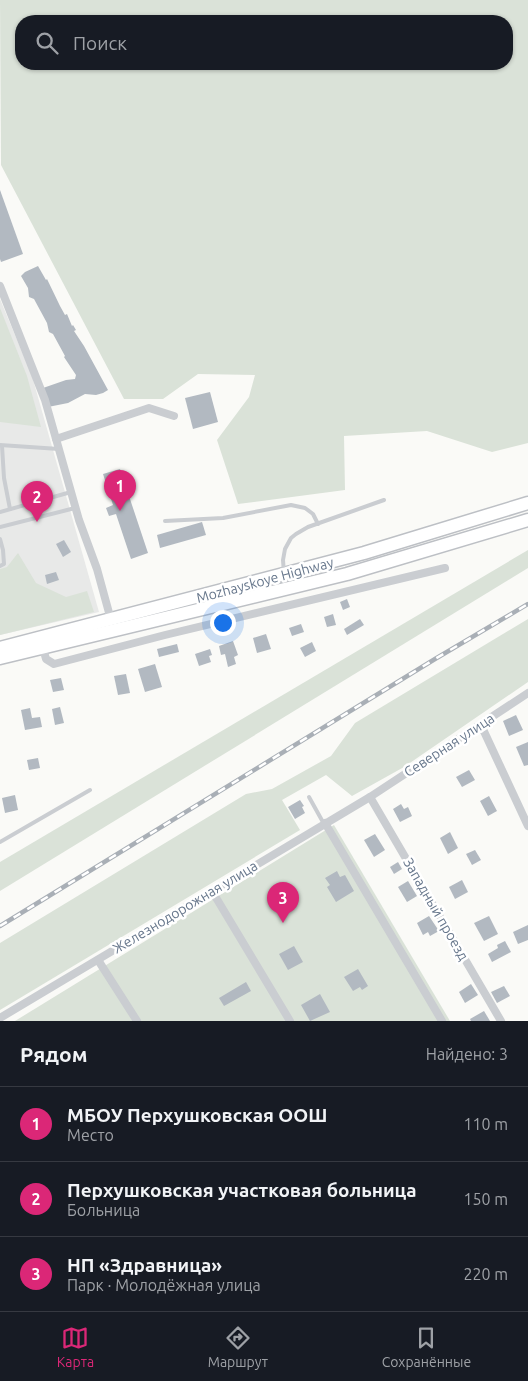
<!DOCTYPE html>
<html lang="ru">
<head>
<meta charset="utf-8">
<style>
	:root { --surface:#171b24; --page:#20242c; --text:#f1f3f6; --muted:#9ea1a6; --line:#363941; --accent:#db2777 }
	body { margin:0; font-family:Ubuntu,sans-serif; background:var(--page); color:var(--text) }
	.you { position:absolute; left:222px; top:622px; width:18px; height:18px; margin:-12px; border:4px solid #fff; border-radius:50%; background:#1a73e8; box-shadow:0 0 0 8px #1a73e833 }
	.badge { display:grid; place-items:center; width:32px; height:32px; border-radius:50%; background:var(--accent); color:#fff; font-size:16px; font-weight:700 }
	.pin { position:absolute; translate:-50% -41px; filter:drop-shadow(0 1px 2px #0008) }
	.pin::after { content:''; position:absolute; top:26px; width:18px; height:15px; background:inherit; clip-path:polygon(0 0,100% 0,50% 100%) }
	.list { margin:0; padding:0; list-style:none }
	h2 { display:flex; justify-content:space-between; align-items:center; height:65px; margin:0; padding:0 20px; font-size:21px }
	h2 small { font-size:16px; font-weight:400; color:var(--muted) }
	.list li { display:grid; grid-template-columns:32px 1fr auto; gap:15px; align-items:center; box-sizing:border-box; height:75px; padding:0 20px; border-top:1px solid var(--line) }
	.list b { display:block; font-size:19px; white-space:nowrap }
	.list p { margin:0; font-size:16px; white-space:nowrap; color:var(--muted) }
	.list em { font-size:16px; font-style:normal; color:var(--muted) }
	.icon { flex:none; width:28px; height:28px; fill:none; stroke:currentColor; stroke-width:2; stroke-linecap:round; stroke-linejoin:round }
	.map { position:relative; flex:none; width:528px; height:1021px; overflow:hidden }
	.search { position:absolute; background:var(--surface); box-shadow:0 1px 4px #0004; left:15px; right:15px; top:15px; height:55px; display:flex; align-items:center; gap:12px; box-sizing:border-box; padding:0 18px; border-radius:20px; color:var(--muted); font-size:19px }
	.sheet { height:290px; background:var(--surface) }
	nav { display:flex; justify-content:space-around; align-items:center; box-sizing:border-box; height:70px; border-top:1px solid var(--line); background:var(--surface); font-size:14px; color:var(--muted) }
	nav a { display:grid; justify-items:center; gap:2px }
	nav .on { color:var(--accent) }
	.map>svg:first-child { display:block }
</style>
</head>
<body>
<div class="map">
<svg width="528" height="1021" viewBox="0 0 528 1021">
	<rect width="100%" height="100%" fill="#fafaf7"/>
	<path fill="#e8e9e8" d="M0,299l32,77 67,236 -99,23z"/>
	<g fill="#dae2d8" fill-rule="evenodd">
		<path d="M0,0h528v443l-36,9 -65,-21 -83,5 1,54 -107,14 -21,-64 32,-43 6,-22 -57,-1 -35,25h-39l-123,-234zM21,21h486v43h-486z"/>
		<path d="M0,308l27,68 14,51 -41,-5z"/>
		<path d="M528,550v18l-528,323v-29z"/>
		<path d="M18,553l18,30 30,14 21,-6 7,21 -94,23v-66l7,-2z"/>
		<path d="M528,619v63l-124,85 -52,29 -26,-21 -44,25 18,30 -300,180v-67l246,-149 26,-5 59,-33 24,-33z"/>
		<path d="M334,825l116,196h-435z"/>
	</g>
	<g fill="#b2b9c1">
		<path d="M0,190l23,64 -22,8 -1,-3z"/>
		<path d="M38,266l8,14 1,-1 13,27 5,9 2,-1 5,12 1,-1 3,5 -2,1 10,15 24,44 -5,3 -7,2 -11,-1 -17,9 -20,4 -5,-19 23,-8 9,-1 1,-4 -12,-18 1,-1 -12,-22 -4,-2 -2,-9 -13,-24 -5,-2 -1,-9 -7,-12 4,-4z"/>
		<path d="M210,392l8,30 -25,7 -8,-31z"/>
		<path d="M120,469l28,84 -17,6 -15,-45 -7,2 -3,-8 7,-3 -10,-31z"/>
		<path d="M202,522l4,13 -46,13 -3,-13z"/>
		<path d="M64,540l7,12 -8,5 -7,-13z"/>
		<path d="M56,572l3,8 -12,4 -2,-9z"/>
		<path d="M347,599l3,8 -7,3 -3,-8z"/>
		<path d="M333,614l3,11 -9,2 -3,-10z"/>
		<path d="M360,619l4,6 -17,10 -3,-6z"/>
		<path d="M301,624l3,8 -12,4 -3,-8z"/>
		<path d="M266,634l5,15 -14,4 -4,-15z"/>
		<path d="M233,641l5,14 -4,2 2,7 -8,3 -3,-13 -4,1 -2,-9z"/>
		<path d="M312,642l4,9 -11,6 -5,-9z"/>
		<path d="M177,644l2,8 -20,5 -2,-8z"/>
		<path d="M210,649l2,6 -3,1 2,6 -12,4 -4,-12z"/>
		<path d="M155,664l7,23 -17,5 -7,-23z"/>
		<path d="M126,674l4,19 -12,2 -4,-19z"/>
		<path d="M61,678l3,12 -11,2 -3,-12z"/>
		<path d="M60,707l4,16 -9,2 -3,-16z"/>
		<path d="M30,708l2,10 8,-1 2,10 -17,3 -4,-20z"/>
		<path d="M516,715l7,15 -14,6 -6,-15z"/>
		<path d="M528,742v23l-4,1 -8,-19z"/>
		<path d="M38,758l2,10 -11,2 -2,-10z"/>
		<path d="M469,770l6,10 -13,7 -6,-10z"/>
		<path d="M15,795l3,15 -13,3 -3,-15z"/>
		<path d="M489,796l8,15 -9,5 -8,-15z"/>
		<path d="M300,800l4,6 -2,1 3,6 -10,6 -7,-12z"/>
		<path d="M401,804l3,5 4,-2 4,9 -12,6 -7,-13z"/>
		<path d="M450,832l8,16 -10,6 -8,-16z"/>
		<path d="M375,834l10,16 -11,7 -10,-17z"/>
		<path d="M475,850l6,10 -9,5 -6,-11z"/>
		<path d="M398,862l4,7 -8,5 -4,-7z"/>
		<path d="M337,871l3,6 5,-2 9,16 -18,11 -9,-15 3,-2 -5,-7z"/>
		<path d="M462,880l6,12 -13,7 -6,-12z"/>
		<path d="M408,881l9,15 -10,6 -9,-15z"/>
		<path d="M429,916l10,15 -9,5 -2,-4 -5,3 -6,-12z"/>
		<path d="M489,916l9,18 -14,7 -10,-18z"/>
		<path d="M528,925v15l-10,4 -5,-12z"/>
		<path d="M505,941l6,11 -19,10 -4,-8 10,-6 -1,-3z"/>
		<path d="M294,946l9,16 -15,8 -9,-16z"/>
		<path d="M358,969l10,17 -6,4 -2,-3 -7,4 -9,-14z"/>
		<path d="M246,982l5,9 -27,15 -5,-8z"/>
		<path d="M471,984l7,11 -13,8 -6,-11z"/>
		<path d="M504,986l6,10 -13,7 -6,-11z"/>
		<path d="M320,994l10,18 -20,9 -9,-16z"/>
		<path d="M484,1011l6,10h-19l-1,-2z"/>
	</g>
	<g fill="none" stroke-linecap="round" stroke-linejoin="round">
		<g stroke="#bdc0c5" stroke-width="15">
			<g id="primary">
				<path d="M0,648l364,-95 164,-50"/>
				<path d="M0,658l347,-84 181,-54"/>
			</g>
		</g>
		<g stroke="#cacdd1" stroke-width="4">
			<path d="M0,445l59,4"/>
			<path d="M2,446l2,32 6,31"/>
			<path d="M0,512l71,-20"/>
			<path d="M165,521l58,-3 68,-13 14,3 8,6 5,10"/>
			<path d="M0,527l75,-19"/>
			<path d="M0,539l3,11 1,14 -4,2"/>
			<path d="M284,573l-1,-13 2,-11 6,-11 5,-4 12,-7 76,-27"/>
			<path d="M309,797l15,27"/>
			<path d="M0,842l90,-52"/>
		</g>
		<g stroke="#cacdd1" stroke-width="8">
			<path d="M0,286l45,114 34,120 18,49 14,51"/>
			<path d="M56,439l93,-31 25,8"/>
			<path d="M43,648l3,11 8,5 111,-29 280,-67"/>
			<path d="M481,725l47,101"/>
			<path d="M370,797l131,224"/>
			<path d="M325,823l117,198"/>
			<path d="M212,891l78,130"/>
			<path d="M98,960l39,61"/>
			<path d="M0,1018l370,-221 158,-104"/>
		</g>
		<use href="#primary" stroke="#fff" stroke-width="12"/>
		<g stroke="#a9afb6" stroke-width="4.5">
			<path id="rail" d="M0,926l435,-267 93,-55"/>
		</g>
		<use href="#rail" stroke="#fff" stroke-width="2.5" stroke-dasharray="8" stroke-linecap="butt"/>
	</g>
	<g text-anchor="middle" stroke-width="5" stroke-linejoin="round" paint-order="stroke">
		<g font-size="14" fill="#66768b" stroke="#fff">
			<text transform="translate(265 580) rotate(-15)" y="5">Mozhayskoye Highway</text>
			<text transform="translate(449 745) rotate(-33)" y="5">Северная улица</text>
			<text transform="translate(185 907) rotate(-31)" y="5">Железнодорожная улица</text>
			<text transform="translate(436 909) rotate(60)" y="5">Западный проезд</text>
		</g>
	</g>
</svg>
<div class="you"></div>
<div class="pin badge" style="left:120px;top:511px">1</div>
<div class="pin badge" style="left:37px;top:522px">2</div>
<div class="pin badge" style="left:283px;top:923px">3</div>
<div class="search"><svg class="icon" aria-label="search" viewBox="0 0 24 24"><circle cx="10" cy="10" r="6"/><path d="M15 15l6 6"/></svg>Поиск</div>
</div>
<section class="sheet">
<h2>Рядом<small>Найдено: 3</small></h2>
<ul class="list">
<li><span class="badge">1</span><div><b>МБОУ Перхушковская ООШ</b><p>Место</p></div><em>110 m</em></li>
<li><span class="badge">2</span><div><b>Перхушковская участковая больница</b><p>Больница</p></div><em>150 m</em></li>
<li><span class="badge">3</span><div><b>НП «Здравница»</b><p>Парк · Молодёжная улица</p></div><em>220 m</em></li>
</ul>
</section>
<nav>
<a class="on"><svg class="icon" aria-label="map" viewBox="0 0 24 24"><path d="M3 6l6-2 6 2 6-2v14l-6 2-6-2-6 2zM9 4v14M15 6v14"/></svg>Карта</a>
<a><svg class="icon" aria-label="directions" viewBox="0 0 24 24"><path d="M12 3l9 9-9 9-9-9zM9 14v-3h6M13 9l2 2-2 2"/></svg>Маршрут</a>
<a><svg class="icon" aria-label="saved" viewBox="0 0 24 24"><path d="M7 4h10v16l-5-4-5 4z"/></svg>Сохранённые</a>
</nav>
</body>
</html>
